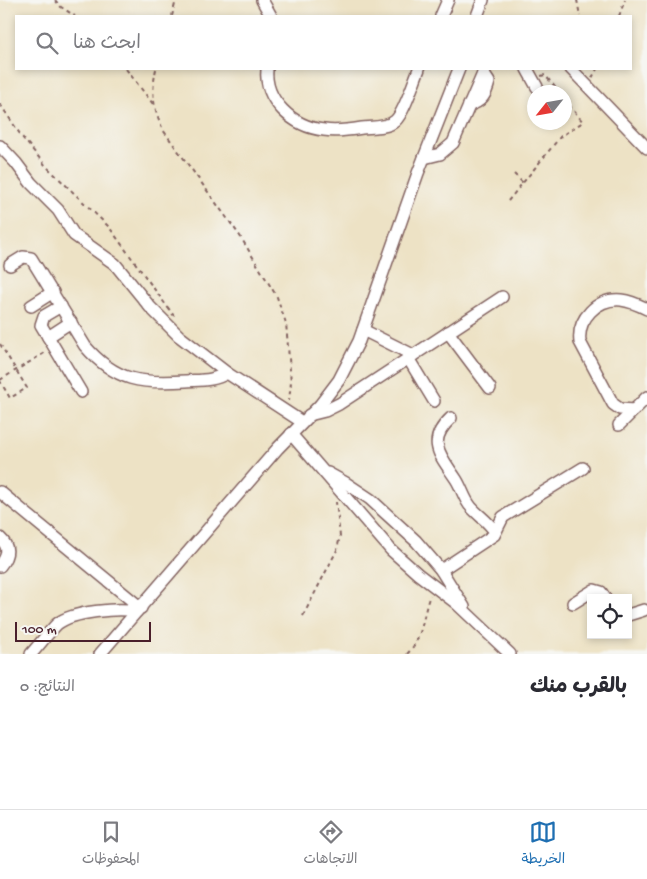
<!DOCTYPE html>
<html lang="ar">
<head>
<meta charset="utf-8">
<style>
	:root { --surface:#fff; --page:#f7f7f7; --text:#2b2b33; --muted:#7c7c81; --line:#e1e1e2; --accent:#1f6fb2 }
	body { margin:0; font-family:"Gochi Hand","Playpen Sans Arabic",sans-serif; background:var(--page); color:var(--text); direction:rtl }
	.controls { position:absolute; right:15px; bottom:15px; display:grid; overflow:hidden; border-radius:0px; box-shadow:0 2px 8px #0003 }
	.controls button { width:45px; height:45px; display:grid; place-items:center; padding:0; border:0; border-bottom:1px solid var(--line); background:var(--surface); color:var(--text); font:25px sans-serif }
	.compass { position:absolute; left:527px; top:85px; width:45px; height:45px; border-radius:50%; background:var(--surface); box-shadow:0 2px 8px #0003; rotate:239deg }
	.scale { position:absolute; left:15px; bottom:12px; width:136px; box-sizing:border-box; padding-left:5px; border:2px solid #4a1f2b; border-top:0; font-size:14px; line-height:18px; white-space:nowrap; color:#4a1f2b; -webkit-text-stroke:4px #f6f6f2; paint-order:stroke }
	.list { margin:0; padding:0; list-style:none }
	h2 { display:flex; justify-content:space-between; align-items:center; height:65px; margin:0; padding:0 20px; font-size:21px }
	h2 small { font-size:16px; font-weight:400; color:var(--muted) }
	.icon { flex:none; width:28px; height:28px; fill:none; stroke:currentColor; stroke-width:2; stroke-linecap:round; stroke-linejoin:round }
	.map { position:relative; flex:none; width:647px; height:654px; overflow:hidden; direction:ltr }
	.search { position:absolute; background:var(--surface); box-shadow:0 2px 8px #0003; left:15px; right:15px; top:15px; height:55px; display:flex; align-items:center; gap:12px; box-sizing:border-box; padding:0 18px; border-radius:0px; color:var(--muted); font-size:19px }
	.sheet { height:155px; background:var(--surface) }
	nav { display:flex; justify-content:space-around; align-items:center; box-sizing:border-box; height:70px; border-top:1px solid var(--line); background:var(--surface); font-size:14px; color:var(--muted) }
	nav a { display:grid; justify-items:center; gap:2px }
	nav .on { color:var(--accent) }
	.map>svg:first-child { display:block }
</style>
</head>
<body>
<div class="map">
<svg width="647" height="654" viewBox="0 0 647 654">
	<rect width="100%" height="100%" fill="#f6f6f2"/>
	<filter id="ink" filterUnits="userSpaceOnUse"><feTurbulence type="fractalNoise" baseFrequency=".02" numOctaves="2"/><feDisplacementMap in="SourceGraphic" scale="10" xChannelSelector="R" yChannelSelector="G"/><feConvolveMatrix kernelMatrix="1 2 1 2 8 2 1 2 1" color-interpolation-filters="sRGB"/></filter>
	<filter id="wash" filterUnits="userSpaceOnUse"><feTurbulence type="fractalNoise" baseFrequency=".0096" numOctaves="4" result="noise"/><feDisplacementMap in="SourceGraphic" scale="20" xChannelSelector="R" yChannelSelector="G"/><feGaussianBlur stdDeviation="1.12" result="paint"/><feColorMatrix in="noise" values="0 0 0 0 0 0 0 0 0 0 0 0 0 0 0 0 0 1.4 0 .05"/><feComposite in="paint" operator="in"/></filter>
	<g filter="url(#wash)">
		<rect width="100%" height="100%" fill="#ede2c5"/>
	</g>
	<g filter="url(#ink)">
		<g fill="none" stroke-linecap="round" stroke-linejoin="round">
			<g stroke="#836361" stroke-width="14">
				<g id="minor">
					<path d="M262,0l9,16"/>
					<path d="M441,16l7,-16"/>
					<path d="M477,16l6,-16"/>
					<path d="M267,69c-3,31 26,58 57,61 12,2 26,0 38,-2 10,-1 25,0 33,-7 9,-8 19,-40 24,-52"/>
					<path d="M527,69l10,18"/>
					<path d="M571,69l76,79"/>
					<path d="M469,105c13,-3 17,-11 20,-23l-6,-9"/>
					<path d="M0,146l16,17 15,20 27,27 16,25 41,29 35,43 29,29 48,37 75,49"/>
					<path d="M424,158l16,-4 13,-11 32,-74"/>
					<path d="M10,265l13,-8 8,1 54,88c31,36 57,38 101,35 14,-1 28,0 41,-8"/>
					<path d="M31,306l22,-14"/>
					<path d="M61,306l-17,10 -3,9 40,67"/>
					<path d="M363,330l50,25"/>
					<path d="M448,332l42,56"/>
					<path d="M48,337l23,-15"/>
					<path d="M408,358l26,43"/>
					<path d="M634,410l-14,-1 -7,-5 -33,-62c-3,-23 17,-44 41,-42 9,1 18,5 26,9"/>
					<path d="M309,415l16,-4 14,-7 163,-107"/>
					<path d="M451,418c-26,24 -10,38 5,61 6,9 8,20 15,28 8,9 18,15 24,25"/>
					<path d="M619,425l28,-28"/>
					<path d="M291,434l100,116 27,24 38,29 54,51"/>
					<path d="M328,473l18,10 24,16 46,42 25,29 23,37"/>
					<path d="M0,492l141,116"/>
					<path d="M0,538c10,9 8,18 0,28"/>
					<path d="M441,570l53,-35 9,-18 80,-49"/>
					<path d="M573,603l21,-13 7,2 4,6"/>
					<path d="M628,615l16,-5"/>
					<path d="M31,654c9,-10 17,-21 26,-30 16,-13 61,-16 80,-13"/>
					<path d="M100,654l178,-206 42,-43 19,-25 20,-39 59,-168 41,-104"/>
				</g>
			</g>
			<g stroke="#836361" stroke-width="2" stroke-dasharray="4 4" stroke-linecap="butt">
				<path d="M55,0l6,7 14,9"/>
				<path d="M577,0l3,16"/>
				<path d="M172,16l4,-16"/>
				<path d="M619,16l6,-16"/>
				<path d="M126,69l27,35"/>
				<path d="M156,69c-5,25 -3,37 7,61l77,106 37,61 9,26 5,59 -2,19"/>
				<path d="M541,76l4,-1 14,17"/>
				<path d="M592,78l5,-9"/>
				<path d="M0,104l22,33 24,29 63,61 65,89"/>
				<path d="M514,174l9,9"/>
				<path d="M508,201l53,-65 22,-14 -19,-23"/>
				<path d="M0,344l27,44 -17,10 -10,-17"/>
				<path d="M0,380l46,-28"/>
				<path d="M303,616l34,-66 3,-14 -4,-34"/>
				<path d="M407,654c17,-17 15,-38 23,-59"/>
			</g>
			<use href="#minor" stroke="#fff" stroke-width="11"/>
		</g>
	</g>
</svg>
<div class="controls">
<button><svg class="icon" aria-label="locate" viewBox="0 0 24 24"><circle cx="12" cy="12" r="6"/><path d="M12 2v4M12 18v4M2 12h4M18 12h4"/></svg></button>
</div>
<svg class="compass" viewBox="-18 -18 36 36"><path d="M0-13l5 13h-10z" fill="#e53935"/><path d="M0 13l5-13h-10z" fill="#7c7c81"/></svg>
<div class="scale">100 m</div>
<div class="search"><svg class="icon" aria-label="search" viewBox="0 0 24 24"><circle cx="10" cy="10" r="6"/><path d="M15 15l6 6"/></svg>ابحث هنا</div>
</div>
<section class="sheet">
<h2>بالقرب منك<small>النتائج: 0</small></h2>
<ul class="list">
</ul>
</section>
<nav>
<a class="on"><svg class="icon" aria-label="map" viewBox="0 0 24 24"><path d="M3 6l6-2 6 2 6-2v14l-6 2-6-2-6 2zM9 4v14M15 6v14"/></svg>الخريطة</a>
<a><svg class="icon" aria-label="directions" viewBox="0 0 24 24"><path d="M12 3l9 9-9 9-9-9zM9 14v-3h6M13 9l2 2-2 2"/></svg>الاتجاهات</a>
<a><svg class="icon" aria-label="saved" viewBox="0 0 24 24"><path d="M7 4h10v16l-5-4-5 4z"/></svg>المحفوظات</a>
</nav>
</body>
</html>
